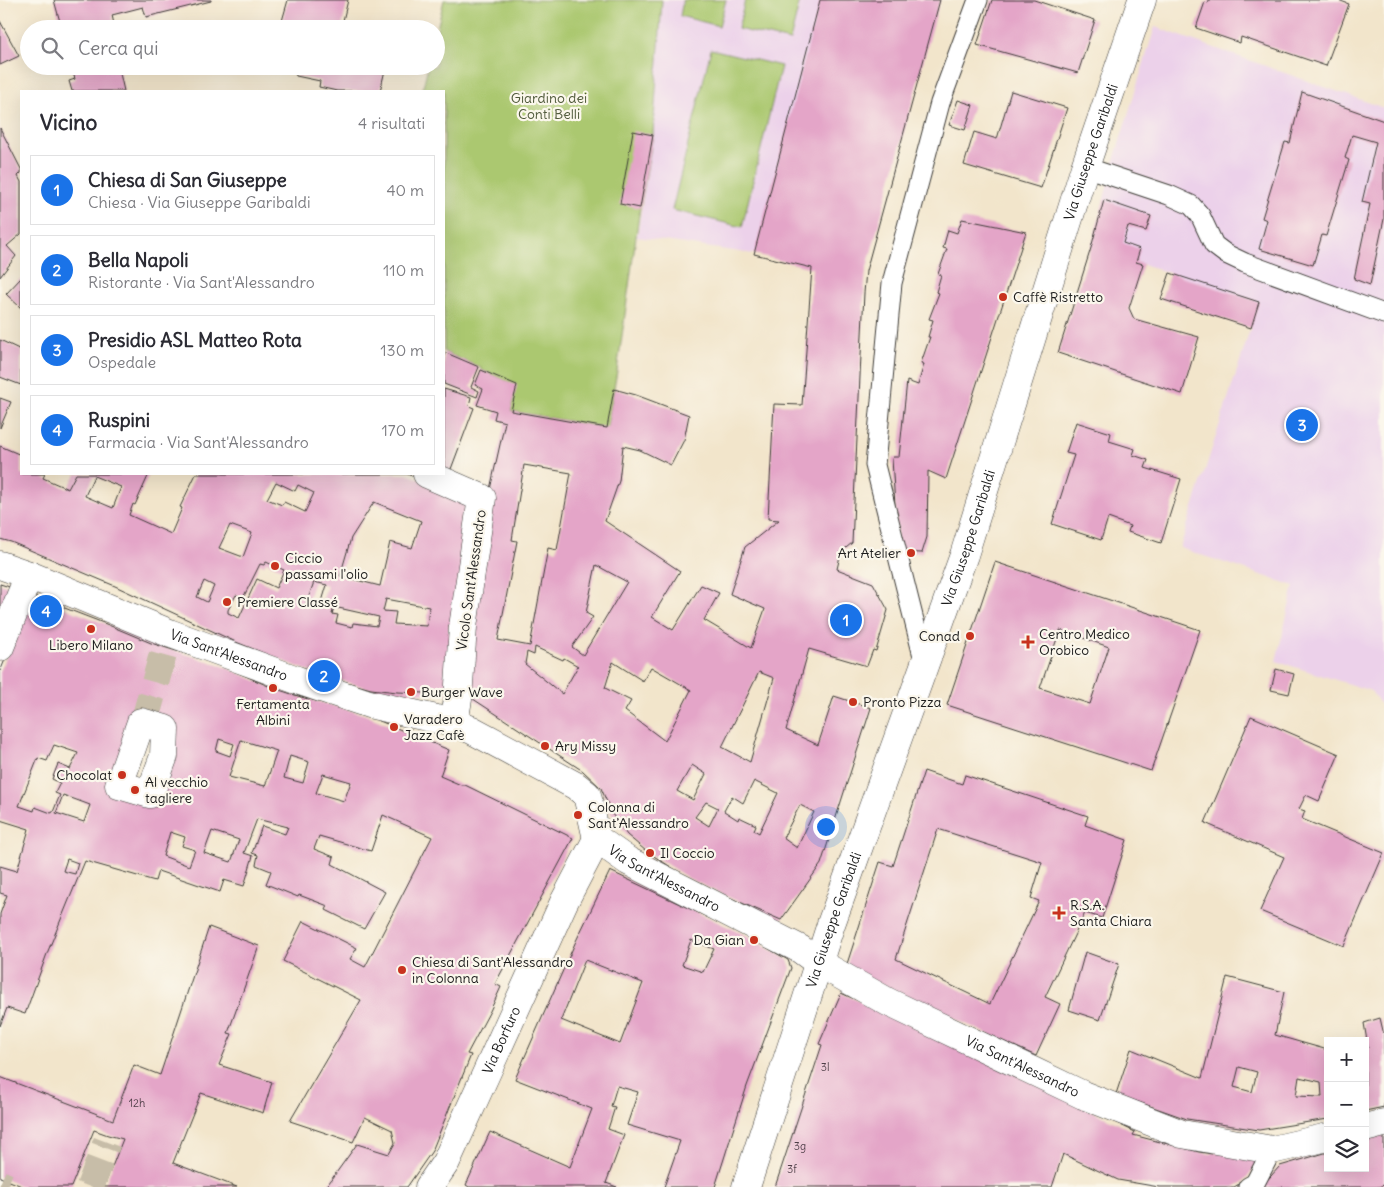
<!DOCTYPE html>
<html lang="it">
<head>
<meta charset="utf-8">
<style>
	:root { --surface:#fff; --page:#f2f2f3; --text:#2b2b33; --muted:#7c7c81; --line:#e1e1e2; --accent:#1a73e8 }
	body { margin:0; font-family:Delius,sans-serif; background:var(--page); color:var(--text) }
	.controls { position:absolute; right:15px; bottom:15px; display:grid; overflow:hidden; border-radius:0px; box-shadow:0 5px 20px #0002 }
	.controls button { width:45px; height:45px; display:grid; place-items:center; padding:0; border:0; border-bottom:1px solid var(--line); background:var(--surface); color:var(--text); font:25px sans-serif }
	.you { position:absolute; left:825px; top:826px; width:18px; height:18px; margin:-12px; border:4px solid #fff; border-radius:50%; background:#1a73e8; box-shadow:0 0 0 8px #1a73e833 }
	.badge { display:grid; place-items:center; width:32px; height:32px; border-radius:50%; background:var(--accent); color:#fff; font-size:16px; font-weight:700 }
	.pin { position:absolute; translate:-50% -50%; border:2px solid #fff; box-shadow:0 1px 5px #0006 }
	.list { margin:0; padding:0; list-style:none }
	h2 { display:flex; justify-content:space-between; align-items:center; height:65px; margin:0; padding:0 20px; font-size:21px }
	h2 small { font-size:16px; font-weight:400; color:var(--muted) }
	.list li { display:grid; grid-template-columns:32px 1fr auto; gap:15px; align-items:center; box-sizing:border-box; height:70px; margin:0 10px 10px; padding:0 10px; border:1px solid var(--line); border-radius:0px }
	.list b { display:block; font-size:19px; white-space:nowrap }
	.list p { margin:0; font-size:16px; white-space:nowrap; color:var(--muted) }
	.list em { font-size:16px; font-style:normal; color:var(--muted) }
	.icon { flex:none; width:28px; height:28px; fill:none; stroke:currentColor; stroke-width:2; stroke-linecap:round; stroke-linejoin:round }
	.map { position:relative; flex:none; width:1384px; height:1187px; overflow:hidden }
	.search { position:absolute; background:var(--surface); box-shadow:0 5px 20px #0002; left:20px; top:20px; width:425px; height:55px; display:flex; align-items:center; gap:12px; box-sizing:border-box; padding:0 18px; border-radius:28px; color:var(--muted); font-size:19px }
	.panel { position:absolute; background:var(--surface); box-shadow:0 5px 20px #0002; left:20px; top:90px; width:425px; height:385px; border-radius:0px }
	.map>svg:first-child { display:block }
</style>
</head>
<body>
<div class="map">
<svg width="1384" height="1187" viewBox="0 0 1384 1187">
	<rect width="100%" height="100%" fill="#fbf7ec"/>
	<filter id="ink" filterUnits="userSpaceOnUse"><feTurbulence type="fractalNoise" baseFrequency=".02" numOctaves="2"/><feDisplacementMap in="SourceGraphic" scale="10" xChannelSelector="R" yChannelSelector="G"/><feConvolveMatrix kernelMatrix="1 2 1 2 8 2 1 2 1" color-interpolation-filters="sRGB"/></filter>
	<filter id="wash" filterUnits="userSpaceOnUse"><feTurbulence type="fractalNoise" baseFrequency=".0096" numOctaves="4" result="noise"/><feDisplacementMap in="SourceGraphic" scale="20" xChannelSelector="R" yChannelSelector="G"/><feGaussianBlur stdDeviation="1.12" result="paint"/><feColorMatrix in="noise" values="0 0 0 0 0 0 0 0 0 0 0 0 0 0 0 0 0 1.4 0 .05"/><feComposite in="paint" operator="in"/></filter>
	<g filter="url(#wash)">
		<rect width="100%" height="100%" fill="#f2e5cb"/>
		<g fill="#ecd1ea">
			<path d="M662,0h278l-74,271 -54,-3 -58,-14 -117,-17 16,-102z"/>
			<path d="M1155,27l229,81v13l-82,-28 -12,50 -28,75 5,2 -8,29 54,16 9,-30 4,1 23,-76 -4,-2 7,-23 24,7 -14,59 8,3 -16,75 16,5 14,-65v490l-13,-18 -95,-30 18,-75 -114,-38 79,-246 -123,-40 -45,-14 24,-91z"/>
		</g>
		<g fill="#abc86f" stroke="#647246">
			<path d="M444,0h218l-9,135 -13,73 -23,163 -10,57 -96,-17 5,-26 -35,-15v-2l-37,-16v-261h-22l6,-25h8v-33z"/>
			<path d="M683,0h43l-7,26 -39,-10z"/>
			<path d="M745,0h55l-10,41 -52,-12z"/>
			<path d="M711,49l70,17 -39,161 -70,-17z"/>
		</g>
		<g id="blocks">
			<g fill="#e4a5c8" fill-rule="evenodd">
				<path d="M54,0h157v1l-65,16 -3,-10 -31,8 3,14h-53z"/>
				<path d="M288,0h60l-7,29h-58l-1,-8z"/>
				<path d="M820,0h120l-74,271 -2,22 -12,250 -11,9 -4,17 36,14 15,27 -12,41 -3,-1 -6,16 -58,-17 -23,81 32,15 16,-49 37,12 -50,156 -40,56 -62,-27 -31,-15 -42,-27 -19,-16 -15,-21 -11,-26 -18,-17 -119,-78 25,-199 16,-72 -11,-3 2,-8 -19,-6 6,-16 -8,-4 6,-15 36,15 -6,26 96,17 7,-39 22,6 53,20 -5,25 -13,25 -31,-15 -17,-4 -4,35 -14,40 75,50 -28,46 21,13 28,-45 18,8 -15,27 47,28 14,-39 -35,-15 15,-47 34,-27 -11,-1 6,-115 28,1 10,-137 -58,-14zM524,465l47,8 -14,77 -9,-2 -18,98 -32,-6 19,-99 -5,-1zM596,565l31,17 -44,73 -11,-8 21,-30 -7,-4zM535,647l28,13 1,-2 14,8 -16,28 -37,-30 2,-12 7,3zM613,662l30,19 8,-14 40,23 -26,51 -40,-30 6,-10 -26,-13zM759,672l15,6 -24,84 -28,-15zM692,765l14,9 -13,26 -16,-9zM754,781l24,12 -19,40 -5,-3 2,-5 -17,-8 -1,3 -14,-9 8,-15 11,7zM706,802l12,6 -9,18 -14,-9zM800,805l14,7 -17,36 -14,-10z"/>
				<path d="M992,0h42l61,20 -17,53 -101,-28z"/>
				<path d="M1209,0h129l11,4 -23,62 -85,-29 -1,6 -44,-15 9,-26 3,1z"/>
				<path d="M0,21l19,35 -19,9z"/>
				<path d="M71,66h54l-6,3 5,22h-52l-3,-10 6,-2z"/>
				<path d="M293,66h93l-6,25h-43l-18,-4 1,-6 -24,-5z"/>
				<path d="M1011,91l56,17 -26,80 -77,-23 10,-33 23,7z"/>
				<path d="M1302,92l82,29v98l-14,66 -16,-6 16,-75 -8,-2 14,-60 -24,-7 -7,23 4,2 -23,76 -4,-1 -9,30 -54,-16 8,-29 -5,-2 23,-76 5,1z"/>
				<path d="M958,100l15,5 -8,25 -16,-5z"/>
				<path d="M0,128l21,41v4l-3,3 3,6v52l-14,12 9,10 -16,21z"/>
				<path d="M633,131l20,4 -13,73 -20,-4z"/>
				<path d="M1104,200l47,16 -5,15 -18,-5 -5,17 17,6 -4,13 7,2 -14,44 5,11 65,18 -17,57 -124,-41 33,-105z"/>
				<path d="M962,219l64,13 -80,247 -18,-8 -1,66 -5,16 -24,-1 -6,-93 1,-2h6l8,-76 11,4 6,-21 -3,-1 9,-26h-2l5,-17 -4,-1 10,-26 -3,-1 5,-17 -3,-1 9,-25 -4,-1 5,-18 9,3z"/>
				<path d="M1170,273l89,29 -8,26 -90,-29z"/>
				<path d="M21,278v30l-15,-14z"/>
				<path d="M0,340l21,10v35l-21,-8z"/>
				<path d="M444,352l35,15 -8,20 8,4 -2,6 -33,-13z"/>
				<path d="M444,389l27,8 -2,9 5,2 -26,69 -4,-3z"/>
				<path d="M0,398l11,4 -11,26z"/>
				<path d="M1076,422l35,11 -2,8 26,8 -2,6 15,5 -3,8 36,11 -20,64 -33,-11 2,-6 -22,-8 -7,22 -49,-16 22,-69 -8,-2z"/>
				<path d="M0,446l21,9v19h24l-2,4 25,11 8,-15h73l-14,31 -2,-1 -4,11 42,19 11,-26 -2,-1 16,-33h211l59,23 7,16 -16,113 -8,-1 4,32v37l-56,-2 -26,-3 -60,-17 -75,-30 -121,-56 -104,-44 -11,-3zM94,476l27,11 -8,21 -28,-12zM276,482l19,9 3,-6 16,8 -9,19 -21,-10 -2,3 -15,-6zM374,502l47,19 -9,27 -22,-6 -10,44 -40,-10 11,-38zM230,525l22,8 -9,24 -24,-9zM266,562l18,8 -8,18 -19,-9 -18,39 -11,-5v-3l8,-15 7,3 17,-34 4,1zM204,581l10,5 -7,16 -10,-5zM314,582l13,3 -7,23 -14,-4zM386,599l43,8 -2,19 -33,-2 2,-12 -13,-1zM334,607l45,10 -2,9 -24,-3 -1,4 -16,-4 2,-8 -6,-1z"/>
				<path d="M995,562l205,68 -49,141 -204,-66zM1060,630l49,17 -19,57 -50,-16z"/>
				<path d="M0,584l13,4 -13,31z"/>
				<path d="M31,595l75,29 45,19 69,22 53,23 28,9 62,17 86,36 -9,26 21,9h4l108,53 -78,146 6,3 -11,24 -23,43 4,1 -39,96 -25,36h-81l31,-43 32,10 6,-11 -3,-13 -27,-13 -12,25 -63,-21 71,-121 -78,-39 20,-40 54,27 -7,11 15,8 67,-130 -49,-22 -12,36 -52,-15 -5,13 20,8 -2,7 53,28 -21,37 -38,-19 2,-4 -29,-11 -1,2 -32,-13 5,-13 -15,-6 2,-10 -6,-2 10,-27 23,8 3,-7 -31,-8 -13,34 9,3 -9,30 -20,-6 -4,12 -62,-21 -3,10 -70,-20 -37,90 -23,63 -18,-6 -7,18v-112l7,-19 -7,-2v-27l17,5 12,-42 -29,-9v-148zM141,722l23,34 -14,38 -31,-9zM219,739l15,5 -4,12 -14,-5zM241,740l36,11 -12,35 -36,-9zM54,745l24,8 -8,16 -12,-5 -6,15 8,4 -5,10 5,2 -7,17 -2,1 -16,-6 -1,4 -15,-5 19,-48 9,3zM290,756l19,6 -6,21 -19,-5zM323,774l28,8 -7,19 -28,-8zM63,795l27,10 -6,17 -28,-9zM212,831l27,9 -8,22 -27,-9zM170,832l15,5 -3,9 13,4 -6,16 -26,-10zM67,859l11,4 -3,11 -12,-3z"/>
				<path d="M1276,669l18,5 -5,20 -18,-4z"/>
				<path d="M1251,716l88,38 -20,47 -13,-6 -7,14 6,2 -3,8 82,34 -40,93 -84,-35 24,-54 -79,-34z"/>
				<path d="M924,771l38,13 3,-9 123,41 -3,9 42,15 -25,78 -17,-5 -40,84 15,7 -24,52 -177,-81 -13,-8 34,-105 13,4zM938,829l104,33 -11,36 8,3 -49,103 -94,-45z"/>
				<path d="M610,871l133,63 45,26 3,8 -44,118 -32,101h-51l16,-46 -53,-16 11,-33 -21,-6 -6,20 4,1 -7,22 16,6 -18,48 11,4h-148l-3,-2 24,-53 80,35 22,-58 -77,-30 61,-138zM691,940l23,9 -11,23 -21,-7zM585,960l58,23 -23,61 -59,-24z"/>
				<path d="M209,927l50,19 -31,87 4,1 -13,31 53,17 -9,31 -62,-20 -28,70 64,24h-133l19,-48 -15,-4 -14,-5 -23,57h-47l-24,-10v-100l113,43 21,-55 26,10z"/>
				<path d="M1085,952l34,12 -19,56 -31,-10z"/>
				<path d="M1227,977l57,15 -9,43 53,15v69l-69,11 -72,-11 -71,-25 15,-45 71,29zM1239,1067l18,5 -5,20 -18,-5zM1299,1077l22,5 1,15 -26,-1z"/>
				<path d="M841,993l132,60 162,79 -2,3 66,17 13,2v-3l49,8 -18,23 -9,5h-75l-41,-7 -55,-26 -11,33h-277l47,-142 -3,-1z"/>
				<path d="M1380,1018l4,17v72l-19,4v-64h3l-4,-24z"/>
				<path d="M1384,1134v51l-6,2h-117l19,-21 48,-14v16h37v-28z"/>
			</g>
		</g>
	</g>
	<g filter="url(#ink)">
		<use href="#blocks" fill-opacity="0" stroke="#3c3a36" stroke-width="1"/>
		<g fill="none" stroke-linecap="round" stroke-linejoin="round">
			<g stroke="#c7bda8" stroke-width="28" stroke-dasharray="28 14" stroke-linecap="butt">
				<path d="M144,723l21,-76"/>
				<path d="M0,1184l7,3"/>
				<path d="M90,1187l17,-45"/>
			</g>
			<g stroke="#3c3a36" stroke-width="21">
				<g id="service">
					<path d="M1085,167l84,28 22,10 9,10 14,30 12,9 19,9 139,51"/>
					<path d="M925,664l-50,-199 17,-182 48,-180 38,-103"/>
					<path d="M1248,1187l7,-4 17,-33"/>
				</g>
			</g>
			<g stroke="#3c3a36" stroke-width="29">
				<g id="pedestrian">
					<path d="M427,474l55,24 -19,129 -5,72 -4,24"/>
					<path id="s1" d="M0,565l29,10 140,58 128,47 72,24 85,19 18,7 104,56 11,9 10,44"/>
					<path d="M0,647l29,-72"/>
					<path d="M141,722l24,7 -1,27 -14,38 -31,-9z"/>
				</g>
			</g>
			<g stroke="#3c3a36" stroke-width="29">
				<g id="minor">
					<path d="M1365,1128l19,-5"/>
					<path id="s2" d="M429,1187l17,-25 118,-260 33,-63 31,22 172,88 19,14 69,39 195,93 99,39 90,16 56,-13"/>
				</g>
			</g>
			<g stroke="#3c3a36" stroke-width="29">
				<g id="tertiary">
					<path id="s3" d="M746,1187l85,-263 133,-369 121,-388 57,-167"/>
				</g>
			</g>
			<use href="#service" stroke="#fff" stroke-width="19"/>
			<use href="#pedestrian" stroke="#fff" stroke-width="28"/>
			<use href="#minor" stroke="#fff" stroke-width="28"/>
			<use href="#tertiary" stroke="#fff" stroke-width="28"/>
		</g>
	</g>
	<g fill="#c8321e" stroke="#fbf7ec" stroke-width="2">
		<circle cx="1003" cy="297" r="5"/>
		<circle cx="911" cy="553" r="5"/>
		<circle cx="275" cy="566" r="5"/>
		<circle cx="227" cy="602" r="5"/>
		<circle cx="91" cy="629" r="5"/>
		<circle cx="970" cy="636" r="5"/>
		<path d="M1025.5 634.5h5v5h5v5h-5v5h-5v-5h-5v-5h5z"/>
		<circle cx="273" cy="688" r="5"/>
		<circle cx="411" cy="692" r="5"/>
		<circle cx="853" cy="702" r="5"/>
		<circle cx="394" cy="727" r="5"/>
		<circle cx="545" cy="746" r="5"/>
		<circle cx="122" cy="775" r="5"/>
		<circle cx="135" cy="790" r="5"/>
		<circle cx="578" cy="815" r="5"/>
		<circle cx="650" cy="853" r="5"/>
		<path d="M1056.5 905.5h5v5h5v5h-5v5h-5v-5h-5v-5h5z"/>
		<circle cx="754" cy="940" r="5"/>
		<circle cx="402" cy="970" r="5"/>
	</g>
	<g text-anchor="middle" stroke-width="4.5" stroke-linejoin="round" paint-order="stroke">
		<g font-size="11" fill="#4e3e47">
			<text x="825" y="1071">3l</text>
			<text x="137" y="1107">12h</text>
			<text x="800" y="1150">3g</text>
			<text x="792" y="1173">3f</text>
		</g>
		<g font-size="14" fill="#4e5839" stroke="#fbf7ec">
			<text x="549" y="103">Giardino dei<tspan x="549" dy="16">Conti Belli</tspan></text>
		</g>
		<g font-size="14" fill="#1c1c1c" stroke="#fbf7ec">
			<text dy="5" stroke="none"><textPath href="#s3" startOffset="1091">Via Giuseppe Garibaldi</textPath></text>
			<text dy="5" stroke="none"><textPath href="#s3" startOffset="686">Via Giuseppe Garibaldi</textPath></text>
			<text transform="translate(471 580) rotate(-82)" y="5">Vicolo Sant'Alessandro</text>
			<text dy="5" stroke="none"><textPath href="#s1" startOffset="246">Via Sant'Alessandro</textPath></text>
			<text dy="5" stroke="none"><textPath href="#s2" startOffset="465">Via Sant'Alessandro</textPath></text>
			<text dy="5" stroke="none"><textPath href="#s3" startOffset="281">Via Giuseppe Garibaldi</textPath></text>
			<text dy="5" stroke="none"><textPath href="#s2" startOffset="164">Via Borfuro</textPath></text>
			<text dy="5" stroke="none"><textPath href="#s2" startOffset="870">Via Sant'Alessandro</textPath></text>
		</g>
		<g font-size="14" fill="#1c1c1c" stroke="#fbf7ec" text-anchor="start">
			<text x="1013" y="302">Caffè Ristretto</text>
			<text x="901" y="558" text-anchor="end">Art Atelier</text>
			<text x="285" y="563">Ciccio<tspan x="285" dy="16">passami l'olio</tspan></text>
			<text x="237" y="607">Premiere Classé</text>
			<text x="1039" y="639">Centro Medico<tspan x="1039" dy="16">Orobico</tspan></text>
			<text x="960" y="641" text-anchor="end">Conad</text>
			<text x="91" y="650" text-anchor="middle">Libero Milano</text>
			<text x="421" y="697">Burger Wave</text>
			<text x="863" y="707">Pronto Pizza</text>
			<text x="273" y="709" text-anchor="middle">Fertamenta<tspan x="273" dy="16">Albini</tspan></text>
			<text x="404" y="724">Varadero<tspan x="404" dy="16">Jazz Cafè</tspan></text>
			<text x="555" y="751">Ary Missy</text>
			<text x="112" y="780" text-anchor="end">Chocolat</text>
			<text x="145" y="787">Al vecchio<tspan x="145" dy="16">tagliere</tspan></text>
			<text x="588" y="812">Colonna di<tspan x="588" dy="16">Sant'Alessandro</tspan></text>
			<text x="660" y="858">Il Coccio</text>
			<text x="1070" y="910">R.S.A.<tspan x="1070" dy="16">Santa Chiara</tspan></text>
			<text x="744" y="945" text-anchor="end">Da Gian</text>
			<text x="412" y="967">Chiesa di Sant'Alessandro<tspan x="412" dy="16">in Colonna</tspan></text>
		</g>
	</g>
</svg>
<div class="controls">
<button>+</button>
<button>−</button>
<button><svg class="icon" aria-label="layers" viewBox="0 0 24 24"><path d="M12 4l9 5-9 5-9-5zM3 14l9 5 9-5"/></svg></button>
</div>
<div class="you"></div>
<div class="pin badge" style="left:846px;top:620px">1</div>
<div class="pin badge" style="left:324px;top:676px">2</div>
<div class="pin badge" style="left:1302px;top:425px">3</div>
<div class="pin badge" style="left:46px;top:611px">4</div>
<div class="search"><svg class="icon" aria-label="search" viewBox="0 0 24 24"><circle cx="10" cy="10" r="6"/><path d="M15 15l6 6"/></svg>Cerca qui</div>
<section class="panel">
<h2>Vicino<small>4 risultati</small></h2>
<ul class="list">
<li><span class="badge">1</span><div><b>Chiesa di San Giuseppe</b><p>Chiesa · Via Giuseppe Garibaldi</p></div><em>40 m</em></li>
<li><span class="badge">2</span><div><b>Bella Napoli</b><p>Ristorante · Via Sant'Alessandro</p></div><em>110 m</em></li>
<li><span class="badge">3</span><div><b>Presidio ASL Matteo Rota</b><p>Ospedale</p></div><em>130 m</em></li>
<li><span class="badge">4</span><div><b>Ruspini</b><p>Farmacia · Via Sant'Alessandro</p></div><em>170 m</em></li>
</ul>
</section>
</div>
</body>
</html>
